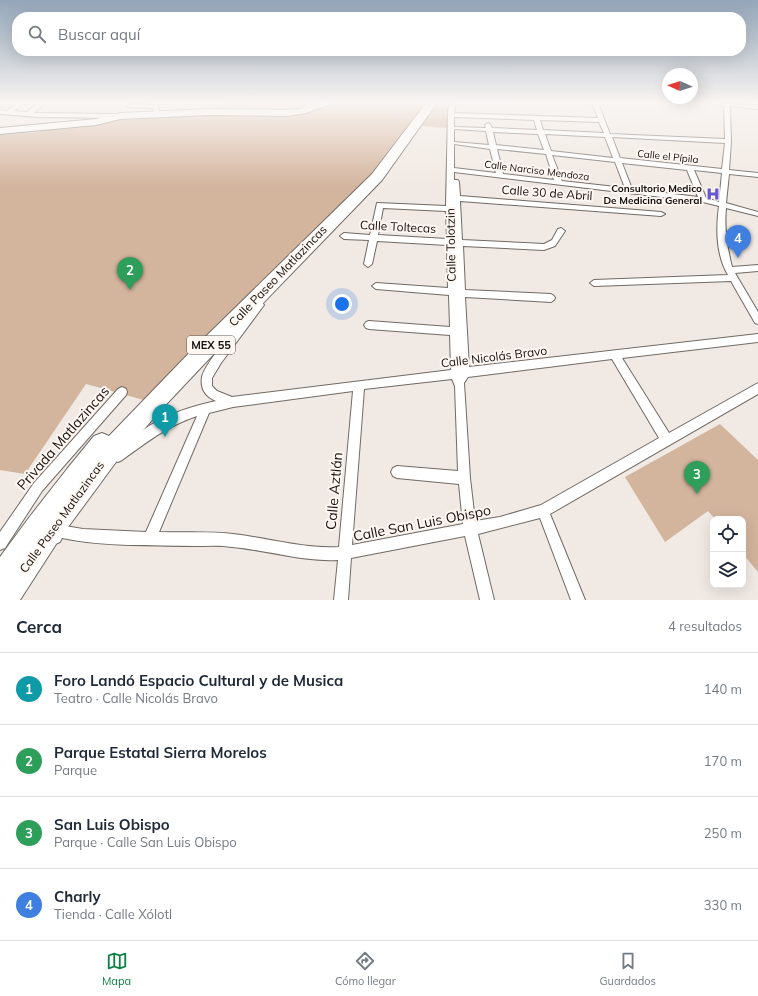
<!DOCTYPE html>
<html lang="es">
<head>
<meta charset="utf-8">
<style>
	:root { --surface:#fff; --page:#f2f2f3; --text:#1f2937; --muted:#747a83; --line:#e0e1e3; --accent:#0b8043 }
	body { margin:0; font-family:Mulish,sans-serif; background:var(--page); color:var(--text) }
	.controls { position:absolute; right:12px; bottom:12px; display:grid; overflow:hidden; border-radius:8px; box-shadow:0 4px 16px #0002 }
	.controls button { width:36px; height:36px; display:grid; place-items:center; padding:0; border:0; border-bottom:1px solid var(--line); background:var(--surface); color:var(--text); font:20px sans-serif }
	.compass { position:absolute; left:662px; top:68px; width:36px; height:36px; border-radius:50%; background:var(--surface); box-shadow:0 4px 16px #0002; rotate:273deg }
	.you { position:absolute; left:342px; top:304px; width:14px; height:14px; margin:-10px; border:3px solid #fff; border-radius:50%; background:#1a73e8; box-shadow:0 0 0 6px #1a73e833 }
	.badge { display:grid; place-items:center; width:26px; height:26px; border-radius:50%; background:var(--accent); color:#fff; font-size:13px; font-weight:700 }
	.pin { position:absolute; translate:-50% -33px; filter:drop-shadow(0 1px 2px #0008) }
	.pin::after { content:''; position:absolute; top:21px; width:14px; height:12px; background:inherit; clip-path:polygon(0 0,100% 0,50% 100%) }
	.list { margin:0; padding:0; list-style:none }
	h2 { display:flex; justify-content:space-between; align-items:center; height:52px; margin:0; padding:0 16px; font-size:17px }
	h2 small { font-size:13px; font-weight:400; color:var(--muted) }
	.list li { display:grid; grid-template-columns:26px 1fr auto; gap:12px; align-items:center; box-sizing:border-box; height:72px; padding:0 16px; border-top:1px solid var(--line) }
	.list b { display:block; font-size:15px; white-space:nowrap }
	.list p { margin:0; font-size:13px; white-space:nowrap; color:var(--muted) }
	.list em { font-size:13px; font-style:normal; color:var(--muted) }
	.icon { flex:none; width:22px; height:22px; fill:none; stroke:currentColor; stroke-width:2; stroke-linecap:round; stroke-linejoin:round }
	.map { position:relative; flex:none; width:758px; height:600px; overflow:hidden }
	.search { position:absolute; background:var(--surface); box-shadow:0 4px 16px #0002; left:12px; right:12px; top:12px; height:44px; display:flex; align-items:center; gap:10px; box-sizing:border-box; padding:0 14px; border-radius:16px; color:var(--muted); font-size:15px }
	.sheet { height:340px; background:var(--surface) }
	nav { display:flex; justify-content:space-around; align-items:center; box-sizing:border-box; height:56px; border-top:1px solid var(--line); background:var(--surface); font-size:11px; color:var(--muted) }
	nav a { display:grid; justify-items:center; gap:2px }
	nav .on { color:var(--accent) }
	.map>svg:first-child { display:block }
</style>
</head>
<body>
<div class="map">
<svg width="758" height="600" viewBox="0 0 758 600">
	<rect width="100%" height="100%" fill="#f1e9e3"/>
	<g fill="#d3b49d">
		<path d="M225,103h89l4,3 16,-3h96l-44,60 -235,239 -65,-18 -61,90 -25,-4v-335l38,-3 30,-10 137,-11z"/>
		<path d="M437,103h14l-3,25 -27,-2 12,-18z"/>
		<path d="M720,424l38,36v112l-15,-18v-35h-28l-7,-8 -43,31 -40,-65z"/>
	</g>
	<g fill="none" stroke-linecap="round" stroke-linejoin="round">
		<g stroke="#716a65" stroke-width="2">
			<g id="street">
				<path d="M17,103h7l-10,8 13,1 11,-9h7l-11,10 86,1 3,2 -3,2 -81,-1 -39,-3v-4l7,1z"/>
				<path d="M308,103h7l-10,9h-4v-2z"/>
				<path d="M450,103h6l-2,10 144,5 -6,-15h6l12,31 115,5 -1,-33 -16,-3 50,2v4l-28,-3 1,35 -2,29 29,3v4l-29,-3 -3,29 32,9v4l-32,-8c-2,21 1,39 6,59l26,-2v6l-23,2 23,39v12l-3,-1 -24,-42 -137,5 -4,-3 4,-3 134,-5c-12,-20 -12,-47 -9,-69l-16,-4 -249,-30v8h4l1,2 1,14 201,16 4,2 -4,2 -201,-15 2,39 82,4 8,-4 6,-11 3,-1 4,3 -10,15 -11,4 -81,-4 2,44 86,4 3,2 1,2 -1,2 -3,2 -86,-5 4,70 289,-33v8l-136,16 47,75 89,-50v11l-208,120 35,86h-14l-31,-82 -62,16 16,66h-14l-15,-64 -114,22 -3,42h-14l4,-40c-36,2 -71,-10 -106,-13 -12,-2 -25,-1 -37,-1 -44,-1 -89,1 -133,-8l-2,4 -5,2 -5,-2 -2,-5 6,-11 5,-1 24,4 63,3 51,-116c-30,10 -50,26 -75,44l-4,2 -4,-2 -2,-4 2,-4c12,-9 23,-18 35,-26 21,-13 44,-20 67,-25 -10,-4 -16,-12 -14,-24 3,-15 43,-60 54,-75h6l2,3 -43,58 -9,15v8l5,5 15,6 219,-27 -1,-35 -81,-6 -3,-1 -2,-3 2,-3 3,-1 81,6 -1,-32 -73,-6 -4,-3 4,-3 72,5 -1,-43 -70,-4 -5,23 -4,3 -4,-3 5,-24 -25,-1 -4,-3 4,-3 26,2 7,-32 69,3 2,-96zM454,117l80,3 3,10 -45,-2 -2,-4 -2,-1 -3,2 1,3 -32,-1zM540,120l59,2 5,11 -61,-3zM454,129l32,2 3,14 -35,-3zM493,132l45,2 6,16 -48,-5zM545,134l60,3 8,21 -62,-7zM612,137l113,6 -3,26 -102,-11zM454,144l36,5 6,24 -42,-5zM497,149l49,5 8,26 -51,-6zM552,155l63,7 10,26 -63,-7zM622,163l65,7 11,27 -66,-8zM694,170l28,3 -3,29 -13,-4zM383,208l63,3 1,28 -69,-4zM612,359l47,79 -118,67 -41,12 -25,4 -5,-43 -6,-95 4,-6zM452,379l3,7 3,85 -61,-5 -4,2 -2,4 2,4 4,2 62,6 4,40 -111,21 12,-156zM353,391l-14,156c-36,2 -71,-9 -106,-13 -24,-3 -49,-1 -74,-2l50,-119 24,-6z"/>
				<path d="M130,104l28,1 1,9 -5,1 -1,-7 -25,-1 -1,-1z"/>
				<path d="M122,387l4,2 1,3 -1,3 -84,96 -37,57 -5,2v-18l34,-49 84,-94z"/>
			</g>
		</g>
		<g stroke="#716a65" stroke-width="2">
			<path id="secondary" d="M321,103h13l-28,10 -19,3 -78,-1 -89,4 -24,6 -96,9v-6l96,-9 24,-6 89,-4 78,1 15,-1z"/>
		</g>
		<g stroke="#716a65" stroke-width="2">
			<path id="highway" d="M426,103h11l-55,77 -174,180 -50,53 -42,49 -56,76 -40,62h-20v-43l28,-38 39,-50 27,-33 8,-3 7,3 85,-88 178,-174z"/>
		</g>
		<use href="#street" fill="#fff" fill-rule="evenodd"/>
		<use href="#secondary" fill="#fff" fill-rule="evenodd"/>
		<use href="#highway" fill="#fff" fill-rule="evenodd"/>
	</g>
	<linearGradient id="sky" x2="0" y2="1"><stop stop-color="#93a5b8"/><stop offset="0.55" stop-color="#f9f5f2"/><stop offset="1" stop-color="#f9f5f2" stop-opacity="0"/></linearGradient>
	<rect width="758" height="187" fill="url(#sky)"/>
	<defs>
		<g id="hospital-bare" transform="scale(1.08)"><path d="M-5-5h3v3.5h4V-5h3V5h-3V1.5h-4V5h-3Z" fill="#6557d0" stroke="#fef6f1" stroke-width="2.5" paint-order="stroke"/></g>
	</defs>
	<g fill-rule="evenodd">
		<use href="#hospital-bare" x="713" y="194"/>
	</g>
	<g text-anchor="middle" stroke-width="4" stroke-linejoin="round" paint-order="stroke">
		<g font-size="10" fill="#14110f" stroke="#fef6f1">
			<text transform="translate(668 156) rotate(6)" y="4">Calle el Pípila</text>
			<text transform="translate(537 170) rotate(7)" y="4">Calle Narciso Mendoza</text>
		</g>
		<g font-size="10" font-weight="bold" fill="#14110f" stroke="#fef6f1" text-anchor="end">
			<text x="702" y="192">Consultorio Medico<tspan x="702" dy="12">De Medicina General</tspan></text>
		</g>
		<rect fill="#fef6f1" stroke="#5a5653" stroke-width="1" x="187" y="336" width="48" height="18" rx="3"/>
		<g font-size="11" font-weight="bold" fill="#14110f">
			<text x="211" y="349">MEX 55</text>
		</g>
		<g font-size="12" fill="#14110f" stroke="#fef6f1">
			<text transform="translate(547 193) rotate(4)" y="4">Calle 30 de Abril</text>
			<text transform="translate(398 227) rotate(3)" y="4">Calle Toltecas</text>
			<text transform="translate(451 245) rotate(-91)" y="4">Calle Tolotzin</text>
			<text transform="translate(278 276) rotate(-46)" y="4">Calle Paseo Matlazincas</text>
			<text transform="translate(494 357) rotate(-7)" y="4">Calle Nicolás Bravo</text>
			<text transform="translate(62 517) rotate(-54)" y="4">Calle Paseo Matlazincas</text>
		</g>
		<g font-size="14" fill="#14110f" stroke="#fef6f1">
			<text transform="translate(63 438) rotate(-49)" y="5">Privada Matlazincas</text>
			<text transform="translate(334 491) rotate(-85)" y="5">Calle Aztlán</text>
			<text transform="translate(422 523) rotate(-11)" y="5">Calle San Luis Obispo</text>
		</g>
	</g>
</svg>
<div class="controls">
<button><svg class="icon" aria-label="locate" viewBox="0 0 24 24"><circle cx="12" cy="12" r="6"/><path d="M12 2v4M12 18v4M2 12h4M18 12h4"/></svg></button>
<button><svg class="icon" aria-label="layers" viewBox="0 0 24 24"><path d="M12 4l9 5-9 5-9-5zM3 14l9 5 9-5"/></svg></button>
</div>
<svg class="compass" viewBox="-18 -18 36 36"><path d="M0-13l5 13h-10z" fill="#e53935"/><path d="M0 13l5-13h-10z" fill="#747a83"/></svg>
<div class="you"></div>
<div class="pin badge" style="left:165px;top:437px;background:#0f9aa8">1</div>
<div class="pin badge" style="left:130px;top:290px;background:#2e9e5b">2</div>
<div class="pin badge" style="left:697px;top:494px;background:#2e9e5b">3</div>
<div class="pin badge" style="left:738px;top:258px;background:#3f7fe0">4</div>
<div class="search"><svg class="icon" aria-label="search" viewBox="0 0 24 24"><circle cx="10" cy="10" r="6"/><path d="M15 15l6 6"/></svg>Buscar aquí</div>
</div>
<section class="sheet">
<h2>Cerca<small>4 resultados</small></h2>
<ul class="list">
<li><span class="badge" style="background:#0f9aa8">1</span><div><b>Foro Landó Espacio Cultural y de Musica</b><p>Teatro · Calle Nicolás Bravo</p></div><em>140 m</em></li>
<li><span class="badge" style="background:#2e9e5b">2</span><div><b>Parque Estatal Sierra Morelos</b><p>Parque</p></div><em>170 m</em></li>
<li><span class="badge" style="background:#2e9e5b">3</span><div><b>San Luis Obispo</b><p>Parque · Calle San Luis Obispo</p></div><em>250 m</em></li>
<li><span class="badge" style="background:#3f7fe0">4</span><div><b>Charly</b><p>Tienda · Calle Xólotl</p></div><em>330 m</em></li>
</ul>
</section>
<nav>
<a class="on"><svg class="icon" aria-label="map" viewBox="0 0 24 24"><path d="M3 6l6-2 6 2 6-2v14l-6 2-6-2-6 2zM9 4v14M15 6v14"/></svg>Mapa</a>
<a><svg class="icon" aria-label="directions" viewBox="0 0 24 24"><path d="M12 3l9 9-9 9-9-9zM9 14v-3h6M13 9l2 2-2 2"/></svg>Cómo llegar</a>
<a><svg class="icon" aria-label="saved" viewBox="0 0 24 24"><path d="M7 4h10v16l-5-4-5 4z"/></svg>Guardados</a>
</nav>
</body>
</html>
